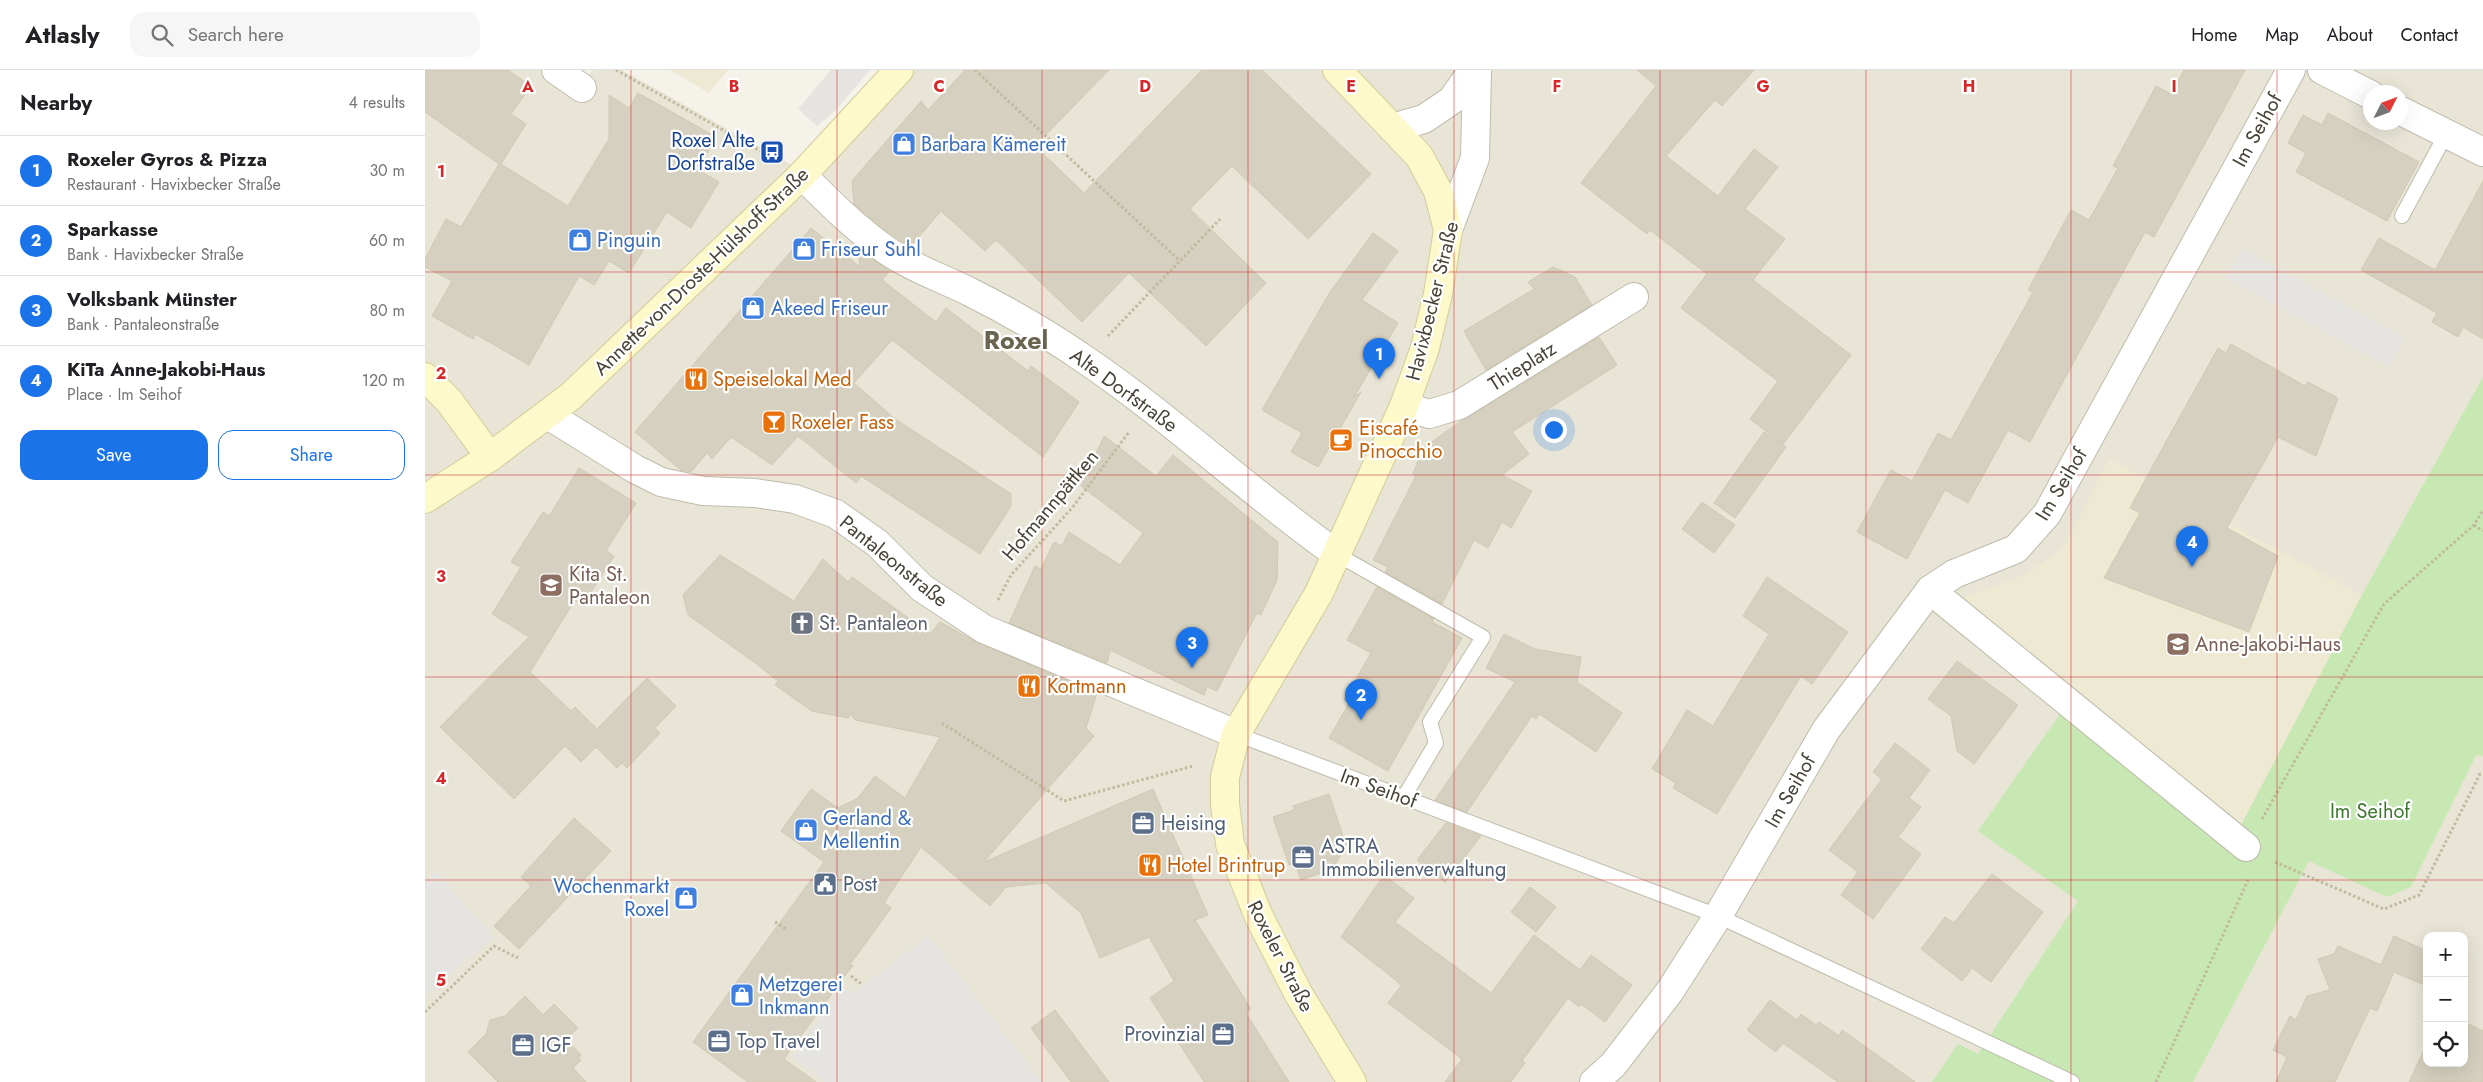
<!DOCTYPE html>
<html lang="en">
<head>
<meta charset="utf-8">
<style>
	:root { --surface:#fff; --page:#f6f6f6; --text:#202124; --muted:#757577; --line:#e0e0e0; --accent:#1a73e8 }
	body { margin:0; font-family:Jost,sans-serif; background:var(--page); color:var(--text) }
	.controls { position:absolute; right:15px; bottom:15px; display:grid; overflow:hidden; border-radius:10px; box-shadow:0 5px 20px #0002 }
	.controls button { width:45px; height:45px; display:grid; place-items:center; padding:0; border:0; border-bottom:1px solid var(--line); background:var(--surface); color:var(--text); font:25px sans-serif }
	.compass { position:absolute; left:1938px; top:15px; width:45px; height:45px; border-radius:50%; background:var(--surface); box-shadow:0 5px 20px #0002; rotate:48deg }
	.you { position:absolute; left:1128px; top:359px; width:18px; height:18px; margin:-12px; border:4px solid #fff; border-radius:50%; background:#1a73e8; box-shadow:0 0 0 8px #1a73e833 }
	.badge { display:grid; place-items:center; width:32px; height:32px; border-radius:50%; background:var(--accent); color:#fff; font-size:16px; font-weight:700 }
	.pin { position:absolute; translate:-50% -41px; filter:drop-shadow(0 1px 2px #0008) }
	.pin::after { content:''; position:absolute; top:26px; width:18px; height:15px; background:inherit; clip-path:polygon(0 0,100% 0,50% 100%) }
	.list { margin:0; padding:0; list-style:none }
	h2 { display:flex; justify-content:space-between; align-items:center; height:65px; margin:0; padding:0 20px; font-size:21px }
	h2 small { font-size:16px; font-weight:400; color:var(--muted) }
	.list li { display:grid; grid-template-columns:32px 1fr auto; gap:15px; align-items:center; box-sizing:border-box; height:70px; padding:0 20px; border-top:1px solid var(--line) }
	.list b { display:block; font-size:19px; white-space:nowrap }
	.list p { margin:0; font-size:16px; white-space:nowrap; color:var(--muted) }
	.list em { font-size:16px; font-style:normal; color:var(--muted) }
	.actions { display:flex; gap:10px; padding:15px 20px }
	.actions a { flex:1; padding:11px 0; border:1px solid var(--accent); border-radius:15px; text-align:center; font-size:18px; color:var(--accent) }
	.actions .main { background:var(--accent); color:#fff }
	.icon { flex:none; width:28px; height:28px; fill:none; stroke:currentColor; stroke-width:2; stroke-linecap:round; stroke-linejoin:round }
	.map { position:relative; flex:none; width:2058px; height:1012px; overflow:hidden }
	header { display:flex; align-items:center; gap:30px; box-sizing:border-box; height:70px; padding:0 25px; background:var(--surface); border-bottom:1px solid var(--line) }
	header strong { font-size:24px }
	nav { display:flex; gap:28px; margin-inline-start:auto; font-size:18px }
	.search { width:350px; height:45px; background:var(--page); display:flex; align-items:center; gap:12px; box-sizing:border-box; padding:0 18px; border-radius:15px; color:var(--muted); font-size:19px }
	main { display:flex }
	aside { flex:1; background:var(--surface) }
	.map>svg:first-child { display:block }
</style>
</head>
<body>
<header>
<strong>Atlasly</strong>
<div class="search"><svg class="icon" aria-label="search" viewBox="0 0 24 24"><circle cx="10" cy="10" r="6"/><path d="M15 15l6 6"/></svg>Search here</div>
<nav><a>Home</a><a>Map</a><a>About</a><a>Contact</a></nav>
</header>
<main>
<aside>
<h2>Nearby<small>4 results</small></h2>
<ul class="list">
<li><span class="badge">1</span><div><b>Roxeler Gyros &amp; Pizza</b><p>Restaurant · Havixbecker Straße</p></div><em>30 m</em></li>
<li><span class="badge">2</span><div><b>Sparkasse</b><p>Bank · Havixbecker Straße</p></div><em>60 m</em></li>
<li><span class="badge">3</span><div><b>Volksbank Münster</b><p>Bank · Pantaleonstraße</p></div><em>80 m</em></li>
<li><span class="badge">4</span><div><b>KiTa Anne-Jakobi-Haus</b><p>Place · Im Seihof</p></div><em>120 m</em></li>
</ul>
<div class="actions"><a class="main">Save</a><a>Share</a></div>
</aside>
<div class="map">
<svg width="2058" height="1012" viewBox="0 0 2058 1012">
	<rect width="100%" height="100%" fill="#f4f2e9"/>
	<path fill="#e8e5d7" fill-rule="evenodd" d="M0,0h140l15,11 14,-11h28l179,100 92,-100h1590v1012h-2058zM1946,22h30v30h-30zM2002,866h37v127h-37z"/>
	<g fill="#ede9d3">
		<path d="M245,0h58l-19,23z"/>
		<path d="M1684,389l253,136 -122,232 -277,-230 62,-22 39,-28z"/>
	</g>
	<path fill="#c7e7b3" d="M2058,307v379l-7,-1 -65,132 -24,10 -78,-36 -116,221h-261l26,-38 20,10 100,-153 -100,-70 98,-140 164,136 122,-232z"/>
	<g fill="#e5e4e0">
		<path d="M406,0h39l-35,41 -18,15 -19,-17z"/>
		<path d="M1817,179l163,89 -16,29 -163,-89z"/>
		<path d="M12,802l56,66 -68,57v-113z"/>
		<path d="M503,866l114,146h-217l-33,-26 48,-67 15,3z"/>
	</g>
	<g fill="#d5d0bf" stroke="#d0c9b2">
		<path d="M0,0h83l23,16 -20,28 15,10 -25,40 67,42 41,-67v-44l20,13 9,-15 78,44 -18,33 21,12 -28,46 -24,-16 -38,61 -20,-12 -15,24 -15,-9 -50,89 -54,-31 -2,5 -41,-23 20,-35 -27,-14v-8l21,-40 15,8 38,-63 -74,-52z"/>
		<path d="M540,0h144l-74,76 49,47 118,-123h60l109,104 -63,65 -76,-73 -42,43 76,74 -60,63 -77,-73 -47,49 -86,-82 -11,11 -44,-40 -31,36 -26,-18 -30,-25 -2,-23 69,-80 7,9z"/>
		<path d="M1212,0h117l-32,36 -7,-6 -49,56 52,40 36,-47 24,18 -33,42 40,30 -32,41 98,75 -68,89 -33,-25 28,-38 -97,-73 26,-34 -57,-44 -3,4 -66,-51 75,-97z"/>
		<path d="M1759,0h61l-91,167 -9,-5 -115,210 -22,-12 -40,73 -23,-13 -38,69 -50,-27 34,-62 21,11 26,-48 13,7 82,-148 -5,-2 43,-80 18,10 29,-52 -5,-2 43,-80 15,8z"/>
		<path d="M1903,43l91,49 -32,59 -91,-49 10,-19 -18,-10 15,-28 19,10z"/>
		<path d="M2058,111v158l-20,-12 -5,10 -26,-15 5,-9 -76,-43 18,-32 56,32z"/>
		<path d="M386,158l49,39 -2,-18 32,22 -8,9 54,42 10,-14 82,63 3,-5 48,36 -36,55 -151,-117 -38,43 41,36 116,75v12l-31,48 -119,-78 -5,7 -58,-47 -26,29 -41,-28 -19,22 -5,-6 -16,19 -10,-2 -46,-38z"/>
		<path d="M948,163l25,18 -36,49 36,23 -44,74 7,-5 -43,75 -27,-15 11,-19 -40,-23 68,-118z"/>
		<path d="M1128,197l22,10 17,28 -106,65 -22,-39 70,-42 -6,-7z"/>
		<path d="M1174,267l18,28 -105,67 17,22 -27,21 30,16 -21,37 -9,-6 -14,26 -14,-8 -32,64 -57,-32 3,-5 -15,-7 43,-84 -3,-2 9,-25 39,-28z"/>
		<path d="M1806,274l74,42 3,-4 30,16 -22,58 -38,-19 -51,91 51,28 -29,76 -145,-54 36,-65 -10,-5 38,-70 50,-90 8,5z"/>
		<path d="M1339,362l22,15 -51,71 -21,-15z"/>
		<path d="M679,366l52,40 17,-21 105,87 -1,38 -16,35 -4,-2 -40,78 -10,-4 -3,8 -94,-45 -3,13 -98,-40 26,-57 6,3 13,-27 8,4 7,-14 51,33 23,-32 -62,-47z"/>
		<path d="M154,398l57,35 -30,48 8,5 -31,49 -8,-5 -45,72 41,39 4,-4 22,22 50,-51 29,28 -21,22 5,5 -33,35 -5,-5 -5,5 -21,-21 -15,15 -16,-16 -51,53 -74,-72 89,-90 -37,-23 29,-47 -10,-5 32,-50 6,4z"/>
		<path d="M1277,432l33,23 -21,28 -32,-24z"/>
		<path d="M295,485l74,46 29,-42 25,23 4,-5 78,57 10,-12 38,21 119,50 -11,35 8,8 -110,126 169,-73 55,126 -13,5 56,89 -5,4 43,69h-85l-54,-84 24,-17 -25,-44 -49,21 -19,-45 -35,-30 -40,4 -16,19 -69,-59 -37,56 7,5 -42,58 4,-1 -69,94 32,23h-68l-55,-40 131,-180 -43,-31 30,-42 27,19 20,-10 17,-22 30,22 35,-61 -85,-17 -4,-6 -3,4 -36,-7 -37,-26 3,-4 -24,-19 -66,-47 -5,-20z"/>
		<path d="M1342,507l81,55 -36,52 -11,-8 -84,138 -44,-26 3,-5 -24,-14 35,-59 26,16 56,-92 -26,-18z"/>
		<path d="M952,517l57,32 -2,3 30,16 -74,133 -59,-33 20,-35 -5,-3 27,-47 -24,-13z"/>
		<path d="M1079,564l31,15 46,8 -4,25 45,31 -26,39 -57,-38 -3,5 -4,-3 -65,96 -32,-12 80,-118 -29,-14z"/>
		<path d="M1532,591l61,44 -44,59 -17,-13 -6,-35 -23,-17z"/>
		<path d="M1470,673l35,27 -21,28 12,9 -23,30 23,17 -48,65 -32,-24 17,-23 -29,-22 53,-71 -9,-7z"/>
		<path d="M904,724l17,51 -13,24 -32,11 -6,-18 -6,3 -16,-48 21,-7 -1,-4z"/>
		<path d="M149,748l37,33 -92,98 -25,-23 37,-40 -10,-9z"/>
		<path d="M1021,753l35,13 -36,46 -28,-22z"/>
		<path d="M1567,804l51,38 -52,70 -19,-14 -10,13 -41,-32 24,-32 9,6z"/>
		<path d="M959,805l30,23 -19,24 96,71 43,-58 46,35 11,-15 41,30 -27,37 -24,-18 -2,3 -11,-9 -46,63 3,2 -14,19h-66l17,-23 -74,-56 13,-17 -3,-4 -57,-45z"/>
		<path d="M1105,817l26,20 -20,25 -25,-20z"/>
		<path d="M1969,866l33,15v35l-33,-14 -17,39 -7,-3 -35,74h-59l11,-25 -14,-7 17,-34 6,4 11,-24 23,-6 -12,-31 16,-5 4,-8 43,19z"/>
		<path d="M100,926l18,19 11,-11 24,24 -12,11 15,16 -3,3 3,2 -8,8 13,14h-88l-30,-30 18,-18 4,-14 15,-4z"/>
		<path d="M1345,930l27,20 4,-6 15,11 3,-3 20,14 3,-6 73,52h-77l-55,-39 -7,9 -29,-22z"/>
		<path d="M630,940l54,72h-38l-40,-54z"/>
		<path d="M2039,952l19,9v51h-74l18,-38v19h37z"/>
	</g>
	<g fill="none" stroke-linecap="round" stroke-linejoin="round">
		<g stroke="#bfbcac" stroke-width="16">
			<g id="service">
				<path d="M1977,146l44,-82"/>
				<path d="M913,485l145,82 -53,85 6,21 -32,54"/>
				<path d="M811,664l482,182 354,166"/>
			</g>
		</g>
		<g stroke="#bfbcac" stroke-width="30">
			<g id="minor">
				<path d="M131,0l26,18"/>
				<path d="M1897,0l49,25"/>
				<path d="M1976,41l82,41"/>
				<path d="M967,58l32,-9 28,-19 21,-30"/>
				<path d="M377,105c27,27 53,53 84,75 26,18 56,28 84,42 40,20 78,42 114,67 89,60 167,135 254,196"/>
				<path d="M1023,160l27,-72 2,-88"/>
				<path d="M979,336l25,8 30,-9 175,-108"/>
				<path d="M123,345l87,54 26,13 42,9 52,2 40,6 41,15 41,29 45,45 62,41 252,105"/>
				<path d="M1505,520l316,257"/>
				<path d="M1169,1012l19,-17 57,-74 48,-75 108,-186 104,-140 24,-16 62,-25 31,-35 244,-444"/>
			</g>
		</g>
		<g stroke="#d2cc99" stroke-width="30">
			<g id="secondary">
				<path d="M912,0l82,86 19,35 10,39 -10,64 -13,54 -21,58 -85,187 -83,141 -11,43v27l5,40 29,73 39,76 54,89"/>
				<path d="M0,307l24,24 41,56"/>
				<path d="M0,429l65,-42 81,-61 231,-221 97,-105"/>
			</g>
		</g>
		<g stroke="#c1ba9d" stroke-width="3" stroke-dasharray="2.5 2.5" stroke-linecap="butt">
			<path d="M191,0l157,88"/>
			<path d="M550,0l205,191"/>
			<path d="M683,266l112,-117"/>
			<path d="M2049,455l9,6"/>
			<path d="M573,530l13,-25 61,-67 57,-76"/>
			<path d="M517,653l122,78 129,-35"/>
			<path d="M1837,749l122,-215 90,-79 9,-15"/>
			<path d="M1850,792l109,47 35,-14 61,-121 3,1"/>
			<path d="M350,852l11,7"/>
			<path d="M426,906l12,9"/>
			<path d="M0,942l69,-66 24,12"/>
			<path d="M1731,1012l92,-202"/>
		</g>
		<use href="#service" stroke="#fff" stroke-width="14"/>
		<use href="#minor" stroke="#fff" stroke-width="28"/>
		<use href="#secondary" stroke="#fdf9ca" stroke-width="28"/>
	</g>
	<path fill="none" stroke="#d62828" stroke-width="1" stroke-opacity="0.55" d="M206,0v1012M412,0v1012M617,0v1012M823,0v1012M1029,0v1012M1235,0v1012M1441,0v1012M1646,0v1012M1852,0v1012M0,202h2058M0,405h2058M0,607h2058M0,810h2058"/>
	<defs>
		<g id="shop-square" transform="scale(1.25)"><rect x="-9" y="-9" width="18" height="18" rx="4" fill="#3f7fe0" stroke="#fff"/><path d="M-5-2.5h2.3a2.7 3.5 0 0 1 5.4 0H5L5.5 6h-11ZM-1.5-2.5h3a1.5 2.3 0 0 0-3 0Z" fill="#fff"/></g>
		<g id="bus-square" transform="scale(1.25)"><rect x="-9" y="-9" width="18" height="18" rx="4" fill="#1a4fb4" stroke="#fff"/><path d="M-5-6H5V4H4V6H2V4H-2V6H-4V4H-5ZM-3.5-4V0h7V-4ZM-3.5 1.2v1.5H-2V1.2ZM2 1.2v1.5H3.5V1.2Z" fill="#fff"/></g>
		<g id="restaurant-square" transform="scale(1.25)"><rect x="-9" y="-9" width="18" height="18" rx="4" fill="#e8710a" stroke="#fff"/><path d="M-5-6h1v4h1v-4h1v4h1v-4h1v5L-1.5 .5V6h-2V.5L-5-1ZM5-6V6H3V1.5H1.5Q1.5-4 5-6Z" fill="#fff"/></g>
		<g id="bar-square" transform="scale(1.25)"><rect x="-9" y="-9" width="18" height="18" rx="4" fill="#e8710a" stroke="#fff"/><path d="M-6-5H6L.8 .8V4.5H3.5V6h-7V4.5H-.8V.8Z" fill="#fff"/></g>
		<g id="cafe-square" transform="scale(1.25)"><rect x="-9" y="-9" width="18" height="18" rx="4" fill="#e8710a" stroke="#fff"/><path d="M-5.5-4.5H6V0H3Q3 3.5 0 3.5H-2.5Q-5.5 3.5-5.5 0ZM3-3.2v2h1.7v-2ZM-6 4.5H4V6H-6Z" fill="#fff"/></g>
		<g id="school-square" transform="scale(1.25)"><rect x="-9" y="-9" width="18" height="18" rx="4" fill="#8d6e63" stroke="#fff"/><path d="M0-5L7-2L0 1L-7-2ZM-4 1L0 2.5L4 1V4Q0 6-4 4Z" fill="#fff"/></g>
		<g id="church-square" transform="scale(1.25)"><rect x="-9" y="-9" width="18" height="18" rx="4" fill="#6b7280" stroke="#fff"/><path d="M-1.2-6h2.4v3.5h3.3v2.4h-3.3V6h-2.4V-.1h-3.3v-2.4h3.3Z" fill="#fff"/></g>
		<g id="office-square" transform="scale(1.25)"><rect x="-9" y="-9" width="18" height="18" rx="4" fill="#5c6f8a" stroke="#fff"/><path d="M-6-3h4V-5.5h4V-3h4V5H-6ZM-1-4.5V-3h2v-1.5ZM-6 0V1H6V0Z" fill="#fff"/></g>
		<g id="civic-square" transform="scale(1.25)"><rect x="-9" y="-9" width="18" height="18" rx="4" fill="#5c6f8a" stroke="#fff"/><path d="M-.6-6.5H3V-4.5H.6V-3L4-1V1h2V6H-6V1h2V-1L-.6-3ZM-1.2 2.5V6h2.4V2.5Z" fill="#fff"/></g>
	</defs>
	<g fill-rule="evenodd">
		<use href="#shop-square" x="479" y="74"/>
		<use href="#bus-square" x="347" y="82"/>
		<use href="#shop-square" x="155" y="170"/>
		<use href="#shop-square" x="379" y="179"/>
		<use href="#shop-square" x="328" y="238"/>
		<use href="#restaurant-square" x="271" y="309"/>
		<use href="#bar-square" x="349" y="352"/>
		<use href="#cafe-square" x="916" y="370"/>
		<use href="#school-square" x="126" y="515"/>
		<use href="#church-square" x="377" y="553"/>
		<use href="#school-square" x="1753" y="574"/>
		<use href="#restaurant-square" x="604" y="616"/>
		<use href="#office-square" x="718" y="753"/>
		<use href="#shop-square" x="381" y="760"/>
		<use href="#office-square" x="878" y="787"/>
		<use href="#restaurant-square" x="725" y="795"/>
		<use href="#civic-square" x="400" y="814"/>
		<use href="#shop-square" x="261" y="828"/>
		<use href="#shop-square" x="317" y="925"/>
		<use href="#office-square" x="798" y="964"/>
		<use href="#office-square" x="294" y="971"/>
		<use href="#office-square" x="98" y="975"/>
	</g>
	<g text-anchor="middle" stroke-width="4.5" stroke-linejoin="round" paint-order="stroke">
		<g font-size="20" fill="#474437" stroke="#fff">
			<text transform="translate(1832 60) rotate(-61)" y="7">Im Seihof</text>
			<text transform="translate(276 201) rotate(-44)" y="7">Annette-von-Droste-Hülshoff-Straße</text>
			<text transform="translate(1007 231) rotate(-76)" y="7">Havixbecker Straße</text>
			<text transform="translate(1097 296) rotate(-32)" y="7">Thieplatz</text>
			<text transform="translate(699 320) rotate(36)" y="7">Alte Dorfstraße</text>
			<text transform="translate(1636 414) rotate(-59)" y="7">Im Seihof</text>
			<text transform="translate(625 435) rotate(-50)" y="7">Hofmannpättken</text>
			<text transform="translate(469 491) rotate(39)" y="7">Pantaleonstraße</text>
			<text transform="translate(954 718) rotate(20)" y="7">Im Seihof</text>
			<text transform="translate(1365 721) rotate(-60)" y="7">Im Seihof</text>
			<text transform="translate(856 886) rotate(63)" y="7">Roxeler Straße</text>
		</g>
		<g font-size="20" fill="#164399" stroke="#fff" text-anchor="end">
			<text x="330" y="77">Roxel Alte<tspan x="330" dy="23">Dorfstraße</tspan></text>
		</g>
		<g font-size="20" fill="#366cbe" stroke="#fff" text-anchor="start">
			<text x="496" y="81">Barbara Kämereit</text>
			<text x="172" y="177">Pinguin</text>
			<text x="396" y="186">Friseur Suhl</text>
			<text x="346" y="245">Akeed Friseur</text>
			<text x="398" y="755">Gerland &amp;<tspan x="398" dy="23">Mellentin</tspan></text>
			<text x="244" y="823" text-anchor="end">Wochenmarkt<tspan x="244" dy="23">Roxel</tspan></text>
			<text x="334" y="921">Metzgerei<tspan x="334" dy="23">Inkmann</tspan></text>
		</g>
		<g font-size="20" fill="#c56008" stroke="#fff" text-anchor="start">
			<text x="288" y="316">Speiselokal Med</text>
			<text x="366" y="359">Roxeler Fass</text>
			<text x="934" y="365">Eiscafé<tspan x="934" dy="23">Pinocchio</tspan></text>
			<text x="622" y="623">Kortmann</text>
			<text x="742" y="802">Hotel Brintrup</text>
		</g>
		<g font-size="20" fill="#785e54" stroke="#fff" text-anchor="start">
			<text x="144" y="511">Kita St.<tspan x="144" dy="23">Pantaleon</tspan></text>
			<text x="1770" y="581">Anne-Jakobi-Haus</text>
		</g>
		<g font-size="20" fill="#5b616d" stroke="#fff" text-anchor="start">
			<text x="394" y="560">St. Pantaleon</text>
		</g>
		<g font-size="20" fill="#3c782c" stroke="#fff">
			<text x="1945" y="748">Im Seihof</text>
		</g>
		<g font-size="20" fill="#4e5e75" stroke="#fff" text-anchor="start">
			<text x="736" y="760">Heising</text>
			<text x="896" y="783">ASTRA<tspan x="896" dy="23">Immobilienverwaltung</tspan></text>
			<text x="418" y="821">Post</text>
			<text x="780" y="971" text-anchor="end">Provinzial</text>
			<text x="312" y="978">Top Travel</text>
			<text x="116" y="982">IGF</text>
		</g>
		<g font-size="25" font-weight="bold" fill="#6a634f" stroke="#fff">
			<text x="591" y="279">Roxel</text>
		</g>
	</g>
	<g font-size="16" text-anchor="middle" font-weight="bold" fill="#d62828" stroke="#fff" stroke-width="4.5" stroke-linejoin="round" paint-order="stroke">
		<text x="103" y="22">A</text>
		<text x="309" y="22">B</text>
		<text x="514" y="22">C</text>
		<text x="720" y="22">D</text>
		<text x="926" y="22">E</text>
		<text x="1132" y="22">F</text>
		<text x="1338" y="22">G</text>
		<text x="1544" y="22">H</text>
		<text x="1749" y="22">I</text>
		<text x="16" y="107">1</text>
		<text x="16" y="309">2</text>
		<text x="16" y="512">3</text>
		<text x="16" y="714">4</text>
		<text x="16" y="916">5</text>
	</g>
</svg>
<div class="controls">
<button>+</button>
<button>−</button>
<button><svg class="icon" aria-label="locate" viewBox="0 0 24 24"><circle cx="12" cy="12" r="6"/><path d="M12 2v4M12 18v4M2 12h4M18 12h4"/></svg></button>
</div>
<svg class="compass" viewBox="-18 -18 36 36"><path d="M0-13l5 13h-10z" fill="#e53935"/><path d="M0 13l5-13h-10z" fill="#757577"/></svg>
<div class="you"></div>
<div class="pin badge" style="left:954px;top:309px">1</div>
<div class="pin badge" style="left:936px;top:650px">2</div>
<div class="pin badge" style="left:767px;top:598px">3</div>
<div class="pin badge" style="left:1767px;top:497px">4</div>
</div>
</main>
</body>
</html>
